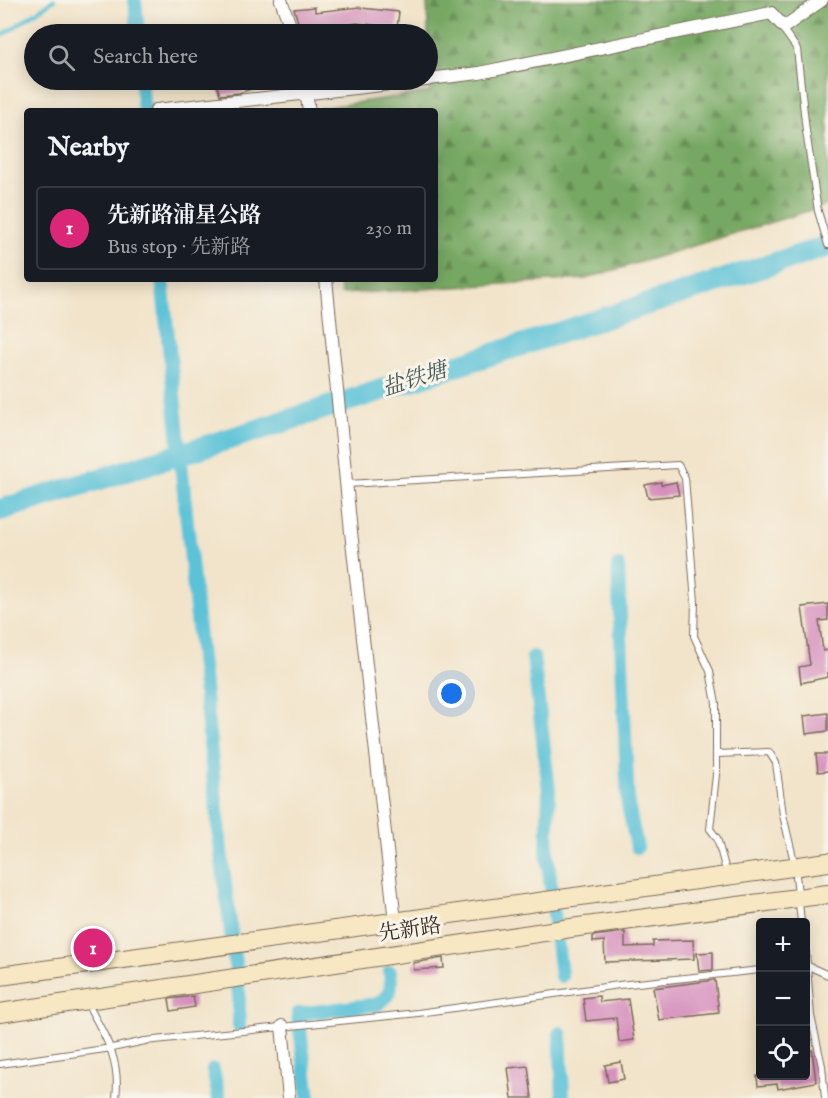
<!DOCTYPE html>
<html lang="en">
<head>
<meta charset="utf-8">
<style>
	:root { --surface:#171b24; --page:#20242c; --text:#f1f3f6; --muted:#9ea1a6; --line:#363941; --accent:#db2777 }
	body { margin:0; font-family:"IM FELL English","Noto Serif SC",serif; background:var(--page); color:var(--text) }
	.controls { position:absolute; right:18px; bottom:18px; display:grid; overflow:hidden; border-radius:6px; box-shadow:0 3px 15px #0003 }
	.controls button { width:54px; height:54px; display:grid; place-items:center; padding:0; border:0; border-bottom:2px solid var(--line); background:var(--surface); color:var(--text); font:30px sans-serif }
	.you { position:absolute; left:452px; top:694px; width:21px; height:21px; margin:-15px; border:4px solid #fff; border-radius:50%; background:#1a73e8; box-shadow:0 0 0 9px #1a73e833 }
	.badge { display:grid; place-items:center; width:39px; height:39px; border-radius:50%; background:var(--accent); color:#fff; font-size:20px; font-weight:700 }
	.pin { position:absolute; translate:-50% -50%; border:3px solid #fff; box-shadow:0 2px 6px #0006 }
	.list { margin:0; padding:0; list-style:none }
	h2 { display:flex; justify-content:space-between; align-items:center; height:78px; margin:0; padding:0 24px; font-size:26px }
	h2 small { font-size:20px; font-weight:400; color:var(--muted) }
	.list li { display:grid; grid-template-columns:39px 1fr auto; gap:18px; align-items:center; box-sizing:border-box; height:84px; margin:0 12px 12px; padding:0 12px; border:2px solid var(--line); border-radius:6px }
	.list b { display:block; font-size:22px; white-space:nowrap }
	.list p { margin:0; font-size:20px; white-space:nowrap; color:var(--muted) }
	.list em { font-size:20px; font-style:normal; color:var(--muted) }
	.icon { flex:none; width:33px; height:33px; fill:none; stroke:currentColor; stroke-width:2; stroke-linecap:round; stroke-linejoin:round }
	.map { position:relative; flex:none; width:828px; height:1098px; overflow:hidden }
	.search { position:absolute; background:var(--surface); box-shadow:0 3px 15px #0003; left:24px; top:24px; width:414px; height:66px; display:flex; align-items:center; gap:15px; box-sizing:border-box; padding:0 21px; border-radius:33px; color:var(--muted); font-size:22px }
	.panel { position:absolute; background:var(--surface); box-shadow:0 3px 15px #0003; left:24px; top:108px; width:414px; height:174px; border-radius:6px }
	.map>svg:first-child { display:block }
</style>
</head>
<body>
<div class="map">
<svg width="828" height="1098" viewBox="0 0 828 1098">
	<defs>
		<pattern id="forest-firs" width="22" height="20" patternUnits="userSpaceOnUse" patternTransform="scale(1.5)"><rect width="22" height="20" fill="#77a863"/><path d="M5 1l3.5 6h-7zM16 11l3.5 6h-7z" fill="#638951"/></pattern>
	</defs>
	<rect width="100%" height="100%" fill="#f7f3e8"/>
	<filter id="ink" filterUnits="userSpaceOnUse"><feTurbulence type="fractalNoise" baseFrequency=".0167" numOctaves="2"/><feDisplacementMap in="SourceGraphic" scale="12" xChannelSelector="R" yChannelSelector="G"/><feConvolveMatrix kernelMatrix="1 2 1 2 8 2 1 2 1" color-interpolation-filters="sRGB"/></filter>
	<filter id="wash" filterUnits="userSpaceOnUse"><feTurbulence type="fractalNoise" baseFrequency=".008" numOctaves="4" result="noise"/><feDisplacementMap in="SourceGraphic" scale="24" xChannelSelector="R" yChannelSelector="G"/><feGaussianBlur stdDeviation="1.35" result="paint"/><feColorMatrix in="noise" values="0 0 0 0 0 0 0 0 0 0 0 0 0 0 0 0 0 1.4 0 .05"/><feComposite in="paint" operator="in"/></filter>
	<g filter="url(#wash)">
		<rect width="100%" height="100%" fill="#f2e4ca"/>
		<path fill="url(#forest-firs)" stroke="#596940" stroke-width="1.5" d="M427,0h401v205l-243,74 -244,15 -2,-15h96v-168h-115v-3l110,-16z"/>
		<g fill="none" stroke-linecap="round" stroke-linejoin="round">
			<path stroke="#5bc2d8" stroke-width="4" d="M0,37l54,-37"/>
			<g stroke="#5bc2d8" stroke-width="14">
				<path d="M135,0l3,34"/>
				<path d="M141,80l3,31"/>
				<path d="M162,279l60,582 17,134v31"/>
				<path d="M618,566l10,239 9,42"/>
				<path d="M533,657l16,133 -2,62 14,124"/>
				<path d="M560,1033l3,65"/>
				<path d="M213,1070l6,28"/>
				<path d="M309,1098l-11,-84 80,-10c14,-11 14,-15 12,-32"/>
			</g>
			<path stroke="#5bc2d8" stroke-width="22" d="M0,510l245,-76 583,-188"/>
		</g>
		<g id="blocks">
			<g fill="#d68fbd">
				<path d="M315,7v5l45,-5 1,1 38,4 -2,16 -40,-5 -56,9 -7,-23z"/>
				<path d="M228,80h45v2l-34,11 -19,2 -4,-13z"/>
				<path d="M661,482v3l15,-3 3,13 -31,3 -3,-13z"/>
				<path d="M828,604v16l-9,1 4,30 5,-1v27l-27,6 -2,-16 11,-2 -8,-58z"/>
				<path d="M828,713v18l-22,3 -2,-18z"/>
				<path d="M816,754h12v17l-10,1z"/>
				<path d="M625,932v15l28,-1v-5l40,-1 1,19 -89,3 -1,-21 -11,1v-6z"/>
				<path d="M713,952v18l-14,1 -2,-18z"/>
				<path d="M443,958l1,10 -30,2 -1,-7z"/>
				<path d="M715,980l4,33 -60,7 -6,-32z"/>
				<path d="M193,996l2,11 -24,4 -2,-12z"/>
				<path d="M599,996l1,6 28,-3 6,41 -15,2 -3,-24 -30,3 -3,-23z"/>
				<path d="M812,1050l4,32 -38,7 -1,-5 -19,2 -1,-10h49v-25z"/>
				<path d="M621,1062l3,17 -16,3 -3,-17z"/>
				<path d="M528,1066l4,32h-20l-4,-30z"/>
			</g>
		</g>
	</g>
	<g filter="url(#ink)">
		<use href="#blocks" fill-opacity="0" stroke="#7b6b5a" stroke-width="1.5"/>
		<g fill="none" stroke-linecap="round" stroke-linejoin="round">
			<g stroke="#7b6b5a" stroke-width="8">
				<g id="service">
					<path d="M782,28l15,21 9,82 12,80 10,34"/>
					<path d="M347,484l331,-19 7,13 10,124 -1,34 16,35 6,32v72l-6,54 7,9 10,36"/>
					<path d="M716,754l53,-2 7,11 7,52 12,51 6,56"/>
					<path d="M806,953l5,63 11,50 3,32"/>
					<path d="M806,965l22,10"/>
					<path d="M87,1003c18,33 34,56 29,95"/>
					<path d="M0,1064l112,-16 33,-7 273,-28 201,-28 141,-15"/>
				</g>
			</g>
			<g stroke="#7b6b5a" stroke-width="14">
				<g id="minor">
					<path d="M281,0l12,34"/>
					<path d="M428,79l51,-6 292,-60 13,14 38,-27"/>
					<path d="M304,80l5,31"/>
					<path d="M156,110l271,-30"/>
					<path d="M326,279l25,253 44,389"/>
					<path d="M282,1026l7,72"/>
				</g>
			</g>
			<g stroke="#7b6b5a" stroke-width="20">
				<g id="secondary">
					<path d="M0,976l828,-114"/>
					<path d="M0,1013l571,-85 257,-34"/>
				</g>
			</g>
			<use href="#service" stroke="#fff" stroke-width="6"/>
			<use href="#minor" stroke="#fff" stroke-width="12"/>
			<use href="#secondary" stroke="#f7e8c3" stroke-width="18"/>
		</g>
	</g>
	<g text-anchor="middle" stroke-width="6" stroke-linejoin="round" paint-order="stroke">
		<g font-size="21" fill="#3b2a1e" stroke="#f7f3e8">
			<text transform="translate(410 929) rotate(-8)" y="7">先新路</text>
		</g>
		<g font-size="22" font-style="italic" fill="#455856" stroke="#f7f3e8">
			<text transform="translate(414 378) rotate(-18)" y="8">盐铁塘</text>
		</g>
	</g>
</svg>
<div class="controls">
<button>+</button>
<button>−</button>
<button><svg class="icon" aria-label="locate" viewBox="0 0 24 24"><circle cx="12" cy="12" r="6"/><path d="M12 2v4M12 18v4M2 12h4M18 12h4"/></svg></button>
</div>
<div class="you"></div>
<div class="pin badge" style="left:93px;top:948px">1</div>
<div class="search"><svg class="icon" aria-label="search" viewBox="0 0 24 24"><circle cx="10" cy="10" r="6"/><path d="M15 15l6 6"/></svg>Search here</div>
<section class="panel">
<h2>Nearby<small></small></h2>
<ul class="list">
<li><span class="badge">1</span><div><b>先新路浦星公路</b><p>Bus stop · 先新路</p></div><em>230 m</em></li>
</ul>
</section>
</div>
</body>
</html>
